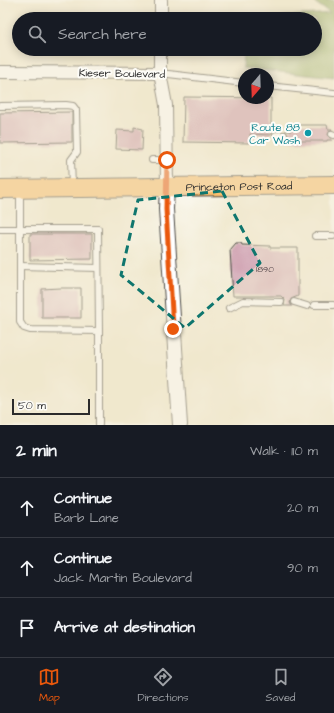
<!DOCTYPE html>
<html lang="en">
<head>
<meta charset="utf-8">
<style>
	:root { --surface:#171b24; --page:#20242c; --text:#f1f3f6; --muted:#9ea1a6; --line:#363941; --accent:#ea580c }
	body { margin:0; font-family:"Architects Daughter",sans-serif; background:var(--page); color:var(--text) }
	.compass { position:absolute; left:238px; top:68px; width:36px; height:36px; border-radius:50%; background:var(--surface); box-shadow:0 2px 10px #0003; rotate:199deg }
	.scale { position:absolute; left:12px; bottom:10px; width:78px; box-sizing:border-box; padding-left:4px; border:2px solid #2b2b2b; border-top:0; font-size:11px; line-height:14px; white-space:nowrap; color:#2b2b2b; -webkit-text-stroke:3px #fdfcf7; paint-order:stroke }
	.stop { position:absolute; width:12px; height:12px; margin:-9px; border:3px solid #ea580c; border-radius:50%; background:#fff }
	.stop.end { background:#ea580c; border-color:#fff; box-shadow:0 1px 4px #0008 }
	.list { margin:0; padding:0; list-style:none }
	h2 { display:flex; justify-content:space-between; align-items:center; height:52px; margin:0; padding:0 16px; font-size:17px }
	h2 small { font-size:13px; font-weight:400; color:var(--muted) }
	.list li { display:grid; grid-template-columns:26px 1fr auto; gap:12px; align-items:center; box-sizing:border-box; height:60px; padding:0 16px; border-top:1px solid var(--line) }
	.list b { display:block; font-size:15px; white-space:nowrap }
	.list p { margin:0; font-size:13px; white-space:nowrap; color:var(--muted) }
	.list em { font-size:13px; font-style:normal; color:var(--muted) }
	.icon { flex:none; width:22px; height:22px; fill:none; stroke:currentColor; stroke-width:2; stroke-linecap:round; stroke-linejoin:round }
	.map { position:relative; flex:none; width:334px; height:425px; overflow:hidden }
	.search { position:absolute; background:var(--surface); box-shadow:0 2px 10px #0003; left:12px; right:12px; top:12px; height:44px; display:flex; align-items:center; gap:10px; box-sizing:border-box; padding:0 14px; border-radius:22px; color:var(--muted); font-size:15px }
	.sheet { height:232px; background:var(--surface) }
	nav { display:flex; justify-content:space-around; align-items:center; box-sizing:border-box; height:56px; border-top:1px solid var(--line); background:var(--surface); font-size:11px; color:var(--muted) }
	nav a { display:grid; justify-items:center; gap:2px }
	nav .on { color:var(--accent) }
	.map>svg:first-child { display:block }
</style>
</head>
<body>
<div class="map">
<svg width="334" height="425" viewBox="0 0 334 425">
	<rect width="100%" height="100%" fill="#fdfcf7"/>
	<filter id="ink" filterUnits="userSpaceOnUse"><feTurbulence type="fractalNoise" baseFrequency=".025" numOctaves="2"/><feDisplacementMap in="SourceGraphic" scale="8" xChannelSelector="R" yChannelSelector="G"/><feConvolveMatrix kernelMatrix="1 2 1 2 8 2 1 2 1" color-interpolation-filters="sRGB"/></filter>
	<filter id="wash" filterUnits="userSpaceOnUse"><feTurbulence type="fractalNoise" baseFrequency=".012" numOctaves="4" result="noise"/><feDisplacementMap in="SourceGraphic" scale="16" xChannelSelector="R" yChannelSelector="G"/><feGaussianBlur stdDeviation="0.9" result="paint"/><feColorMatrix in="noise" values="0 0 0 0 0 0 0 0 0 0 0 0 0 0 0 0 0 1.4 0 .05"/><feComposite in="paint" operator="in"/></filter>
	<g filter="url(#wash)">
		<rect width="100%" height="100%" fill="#f0e8cd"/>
		<path fill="#8ca556" stroke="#5c6840" d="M311,0h23v78l-91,-10 1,-19h71v-30h-70l85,-6z"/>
		<g id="blocks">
			<g fill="#ca97a9">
				<path d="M184,97l87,1v37l-21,-1v9l-67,-1z"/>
				<path d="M72,112v30l-72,1v-30z"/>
				<path d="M291,125h36l1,4h4l-4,5 4,6h-5v1h-43l4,-6 -3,-4h6z"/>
				<path d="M134,127l9,2 -1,21 -26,-1 1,-19 17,1z"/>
				<path d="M30,234h62v25l-62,1z"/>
				<path d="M236,243h5l1,2 28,1v2h28v48l-7,3 -1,4 2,3h-8l1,-6 -4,-4h-48l-3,-46z"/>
				<path d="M61,288h20v30h-39v-29z"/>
			</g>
		</g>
	</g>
	<g filter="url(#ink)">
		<use href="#blocks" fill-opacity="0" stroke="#494743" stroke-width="1"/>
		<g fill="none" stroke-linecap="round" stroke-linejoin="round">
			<g stroke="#494743" stroke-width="8">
				<g id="service">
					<path d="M160,73l84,10"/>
					<path d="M268,86l66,7"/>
					<path d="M0,106l66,-1 7,1 3,4 1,42 -6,8 1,27"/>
					<path d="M332,134l2,1"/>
					<path d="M276,135h8"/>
					<path d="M152,160h15"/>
					<path d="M20,191v131l4,6 6,2 69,1v94"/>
					<path d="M0,229h98l1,102"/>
					<path d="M315,236h18"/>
					<path d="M20,266l78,2"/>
					<path d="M294,302l13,4"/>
					<path d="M314,305h19"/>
					<path d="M229,308l14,-7 38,1"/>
				</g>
			</g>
			<g stroke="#494743" stroke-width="14">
				<g id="minor">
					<path d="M161,19v-19"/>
					<path d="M160,49v24l6,32 1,83"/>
					<path d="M0,72l160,1"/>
				</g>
			</g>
			<g stroke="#494743" stroke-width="16">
				<path id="tertiary" d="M167,188l-1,21 14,216"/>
			</g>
			<g stroke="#494743" stroke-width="20">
				<g id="primary">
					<path id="s1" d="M0,189l334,-4"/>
				</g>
			</g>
			<use href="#service" stroke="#fff" stroke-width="6"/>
			<use href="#minor" stroke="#fff" stroke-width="12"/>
			<use href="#tertiary" stroke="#fff" stroke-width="14"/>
			<use href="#primary" stroke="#fabe6d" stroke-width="18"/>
		</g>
	</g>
	<g fill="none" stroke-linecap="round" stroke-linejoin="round" filter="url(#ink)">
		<path stroke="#ea580c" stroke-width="5" d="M167,160l-1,49 7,120"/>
	</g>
	<path d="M0 0H334V425H0ZM222,191l38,72 -75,65 -64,-53 17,-75z" fill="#f0e8cd" fill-opacity=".55" fill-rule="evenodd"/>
	<path fill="none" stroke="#0f766e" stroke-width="3" stroke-dasharray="8 5" stroke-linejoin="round" d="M222,191l38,72 -75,65 -64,-53 17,-75z"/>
	<circle fill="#0f9aa8" stroke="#fdfcf7" stroke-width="1.5" cx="308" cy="133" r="4"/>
	<g text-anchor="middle" stroke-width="4" stroke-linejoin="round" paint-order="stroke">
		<g font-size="9" fill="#53464a">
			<text x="265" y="272">1890</text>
		</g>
		<g font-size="11" fill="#2b2b2b" stroke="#fdfcf7">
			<text transform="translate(122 73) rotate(1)" y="4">Kieser Boulevard</text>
			<text dy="4" stroke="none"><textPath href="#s1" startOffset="239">Princeton Post Road</textPath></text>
		</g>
		<g font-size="11" fill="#0d838f" stroke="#fdfcf7" text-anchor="end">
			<text x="300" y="131">Route 88<tspan x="300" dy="13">Car Wash</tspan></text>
		</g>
	</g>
</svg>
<svg class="compass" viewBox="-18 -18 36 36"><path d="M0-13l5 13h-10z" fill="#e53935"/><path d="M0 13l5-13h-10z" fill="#9ea1a6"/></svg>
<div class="scale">50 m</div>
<div class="stop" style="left:167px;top:160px"></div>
<div class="stop end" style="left:173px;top:329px"></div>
<div class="search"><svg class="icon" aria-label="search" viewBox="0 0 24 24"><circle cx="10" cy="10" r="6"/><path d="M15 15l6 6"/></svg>Search here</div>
</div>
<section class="sheet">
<h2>2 min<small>Walk · 110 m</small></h2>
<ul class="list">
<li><svg class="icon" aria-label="ahead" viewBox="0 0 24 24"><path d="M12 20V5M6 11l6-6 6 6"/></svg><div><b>Continue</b><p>Barb Lane</p></div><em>20 m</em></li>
<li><svg class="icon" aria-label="ahead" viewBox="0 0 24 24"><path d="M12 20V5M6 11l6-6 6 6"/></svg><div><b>Continue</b><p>Jack Martin Boulevard</p></div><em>90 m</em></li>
<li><svg class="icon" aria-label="arrive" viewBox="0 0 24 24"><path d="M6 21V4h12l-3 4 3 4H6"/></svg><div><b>Arrive at destination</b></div></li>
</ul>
</section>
<nav>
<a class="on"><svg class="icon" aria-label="map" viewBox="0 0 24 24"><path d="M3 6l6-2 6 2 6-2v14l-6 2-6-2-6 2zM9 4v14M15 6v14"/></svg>Map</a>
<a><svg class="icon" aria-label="directions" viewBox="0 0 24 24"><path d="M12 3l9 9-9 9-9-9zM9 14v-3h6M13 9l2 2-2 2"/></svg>Directions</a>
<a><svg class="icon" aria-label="saved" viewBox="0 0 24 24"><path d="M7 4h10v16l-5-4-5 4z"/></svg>Saved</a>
</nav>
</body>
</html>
